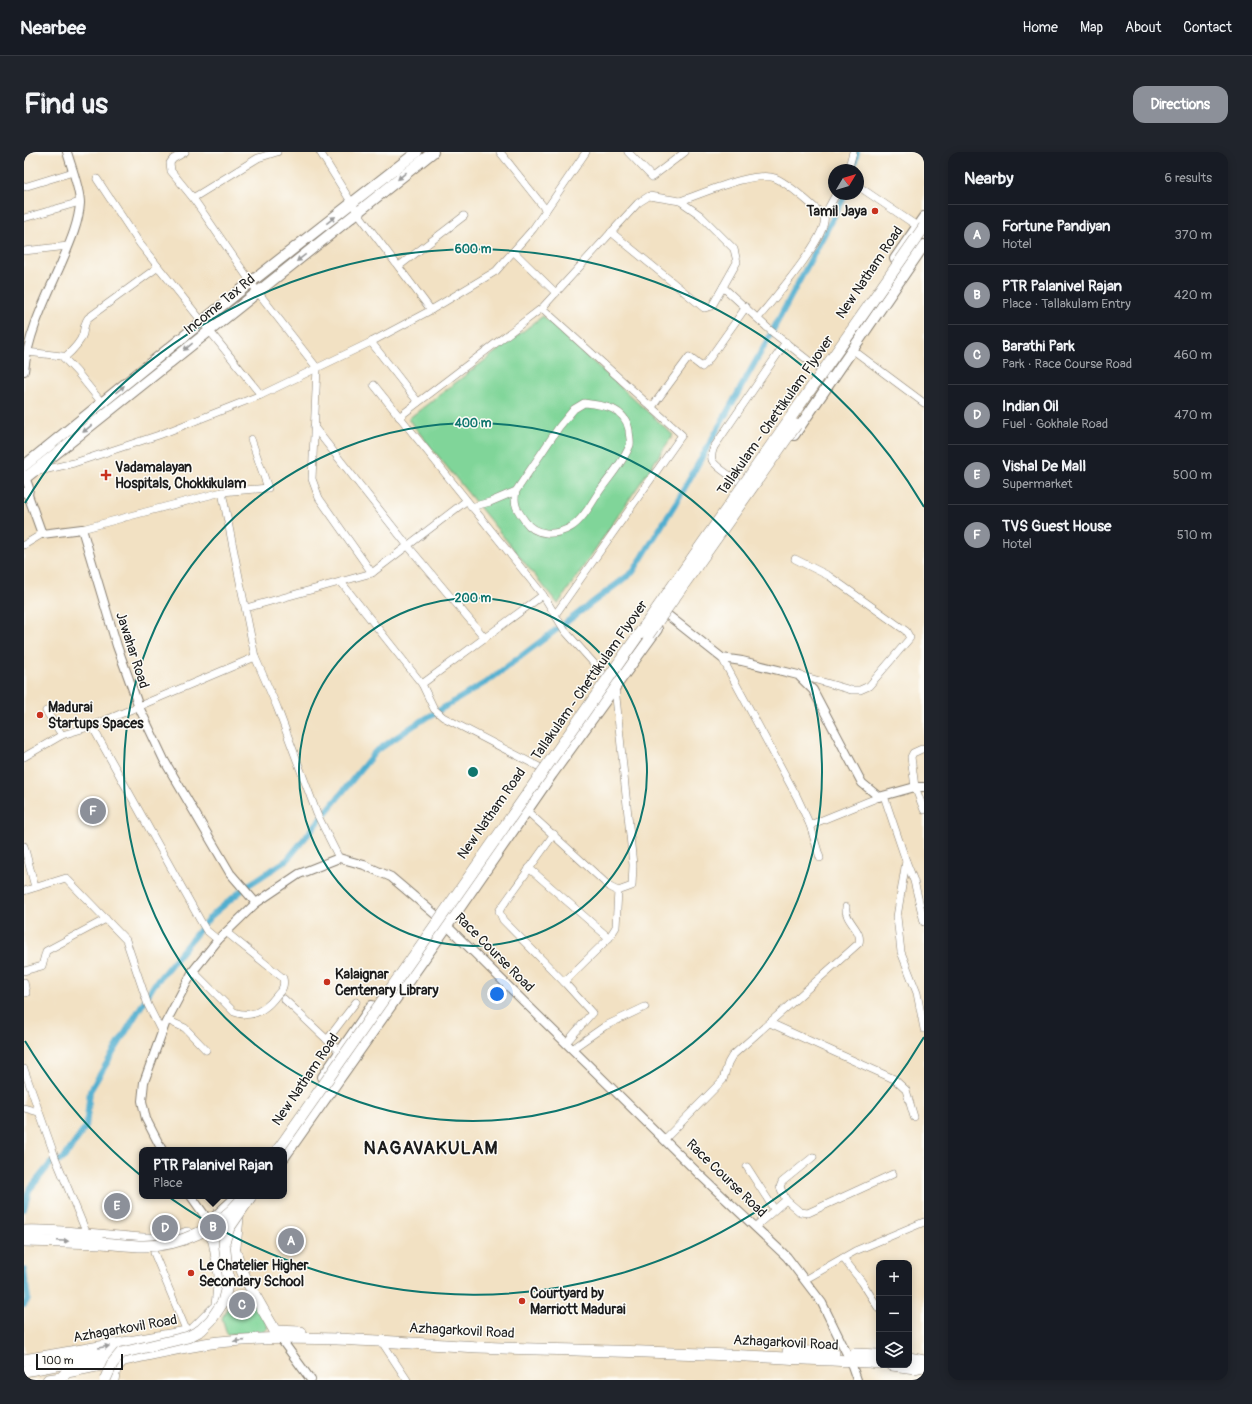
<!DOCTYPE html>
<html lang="en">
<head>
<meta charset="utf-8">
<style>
	:root { --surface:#171b24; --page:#20242c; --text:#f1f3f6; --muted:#9ea1a6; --line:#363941; --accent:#8c9099 }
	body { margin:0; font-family:Pangolin,sans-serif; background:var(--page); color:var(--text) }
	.controls { position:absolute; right:12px; bottom:12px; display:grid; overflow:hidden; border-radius:8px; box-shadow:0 2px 10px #0003 }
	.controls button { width:36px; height:36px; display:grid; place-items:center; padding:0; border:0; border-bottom:1px solid var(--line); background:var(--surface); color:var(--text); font:20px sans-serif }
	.compass { position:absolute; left:804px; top:12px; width:36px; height:36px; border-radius:50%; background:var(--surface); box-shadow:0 2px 10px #0003; rotate:52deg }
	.scale { position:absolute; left:12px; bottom:10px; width:87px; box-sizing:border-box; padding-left:4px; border:2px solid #1c1c1c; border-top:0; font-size:11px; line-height:14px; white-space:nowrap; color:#1c1c1c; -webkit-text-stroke:3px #fdfcf7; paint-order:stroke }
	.you { position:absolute; left:473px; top:842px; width:14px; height:14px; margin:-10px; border:3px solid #fff; border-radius:50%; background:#1a73e8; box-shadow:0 0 0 6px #1a73e833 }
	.badge { display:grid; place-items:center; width:26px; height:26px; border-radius:50%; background:var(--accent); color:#fff; font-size:13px; font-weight:700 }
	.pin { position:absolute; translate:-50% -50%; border:2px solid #fff; box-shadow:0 1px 4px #0006 }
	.popup { position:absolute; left:115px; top:995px; width:148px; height:52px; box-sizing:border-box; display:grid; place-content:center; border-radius:8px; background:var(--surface); filter:drop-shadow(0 1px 3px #0005); font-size:13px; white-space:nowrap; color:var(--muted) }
	.popup b { font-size:15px; color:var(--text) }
	.popup::after { content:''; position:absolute; left:50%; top:100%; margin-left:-8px; border:8px solid transparent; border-top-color:var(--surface) }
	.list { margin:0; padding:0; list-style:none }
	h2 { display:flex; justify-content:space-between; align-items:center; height:52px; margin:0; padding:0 16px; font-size:17px }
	h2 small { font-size:13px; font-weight:400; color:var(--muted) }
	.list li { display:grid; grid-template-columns:26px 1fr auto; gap:12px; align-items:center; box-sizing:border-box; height:60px; padding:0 16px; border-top:1px solid var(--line) }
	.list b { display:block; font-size:15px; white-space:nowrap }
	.list p { margin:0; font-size:13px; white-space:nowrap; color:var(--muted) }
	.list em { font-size:13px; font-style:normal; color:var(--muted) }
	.icon { flex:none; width:22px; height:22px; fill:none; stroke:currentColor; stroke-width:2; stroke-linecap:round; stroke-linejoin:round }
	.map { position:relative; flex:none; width:900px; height:1228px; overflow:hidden; border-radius:12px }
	header { display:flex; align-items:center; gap:24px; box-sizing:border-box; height:56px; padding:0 20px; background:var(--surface); border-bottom:1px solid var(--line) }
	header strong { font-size:19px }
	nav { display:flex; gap:22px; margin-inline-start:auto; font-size:14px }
	.intro { display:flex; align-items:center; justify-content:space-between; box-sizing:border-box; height:96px; padding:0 24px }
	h1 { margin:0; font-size:28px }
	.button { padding:10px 18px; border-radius:12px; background:var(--accent); color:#fff; font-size:14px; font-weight:700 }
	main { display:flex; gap:24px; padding:0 24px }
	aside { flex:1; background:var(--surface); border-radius:12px; box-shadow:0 2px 10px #0003 }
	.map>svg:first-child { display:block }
</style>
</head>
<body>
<header>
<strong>Nearbee</strong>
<nav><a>Home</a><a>Map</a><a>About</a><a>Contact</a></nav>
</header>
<div class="intro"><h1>Find us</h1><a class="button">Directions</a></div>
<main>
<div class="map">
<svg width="900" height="1228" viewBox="0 0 900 1228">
	<rect width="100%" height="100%" fill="#fdfcf7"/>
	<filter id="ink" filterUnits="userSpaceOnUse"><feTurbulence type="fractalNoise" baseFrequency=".025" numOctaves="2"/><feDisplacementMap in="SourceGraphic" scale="8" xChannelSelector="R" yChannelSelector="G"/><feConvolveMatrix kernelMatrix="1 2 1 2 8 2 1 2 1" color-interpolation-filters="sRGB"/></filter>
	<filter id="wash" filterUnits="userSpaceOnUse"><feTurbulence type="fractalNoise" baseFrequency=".012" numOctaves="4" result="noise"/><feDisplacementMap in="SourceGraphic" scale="16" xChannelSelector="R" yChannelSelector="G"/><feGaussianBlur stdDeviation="0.9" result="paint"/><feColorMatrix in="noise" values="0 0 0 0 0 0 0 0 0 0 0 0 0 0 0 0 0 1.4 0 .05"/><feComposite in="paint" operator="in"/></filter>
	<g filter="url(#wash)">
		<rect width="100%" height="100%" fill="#f2e1c3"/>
		<g fill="#80d599" stroke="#4e785a">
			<path d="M519,164l130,119 -115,169 -150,-185z"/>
			<path d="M221,1137l21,33 2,6 -6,5 -35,1 -5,-16 14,-27z"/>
		</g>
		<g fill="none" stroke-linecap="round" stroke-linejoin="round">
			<g stroke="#51aecf" stroke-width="6">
				<path d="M829,18l4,-18"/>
				<path d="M0,1057l5,-19 22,-27 12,-4 23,-32 4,-36 64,-106 56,-68 37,-31 40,-26 88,-108 38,-26 75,-45 145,-109 47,-76 87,-155 79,-147"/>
				<path d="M0,1118l4,29 -4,6"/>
			</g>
		</g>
	</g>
	<g filter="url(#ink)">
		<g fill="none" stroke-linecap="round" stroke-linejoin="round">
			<g stroke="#877e70" stroke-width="8">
				<g id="minor">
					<path d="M161,0l-12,7 -3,4 1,8 22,27 64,93 60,77 -5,111 7,19 53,75"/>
					<path d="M296,0l38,61 73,97"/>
					<path d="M476,0l46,58"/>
					<path d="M604,0l24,25 33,-25"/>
					<path d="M824,18l5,-18"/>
					<path d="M73,27l43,65 121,151"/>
					<path d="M834,34l59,40"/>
					<path d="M0,35l49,-15"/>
					<path d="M169,46l65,-40 19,-6"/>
					<path d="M656,49c22,-7 74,-31 95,-23 15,6 37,27 49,38 6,19 -53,86 -66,102"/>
					<path d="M800,64l12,-22"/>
					<path d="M0,66l56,-16"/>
					<path d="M587,80l93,76 8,-2 11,-19"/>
					<path d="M0,99l44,-5"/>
					<path d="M490,100l42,41"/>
					<path d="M375,114l65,-50"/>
					<path d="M518,156l140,127 -127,180"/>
					<path d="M347,190l47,60"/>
					<path d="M829,198l71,53"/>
					<path d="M3,200l35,4 15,16 25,31"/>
					<path d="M40,206c7,-6 16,-14 19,-24 1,-6 1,-10 5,-16l70,-51"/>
					<path d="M350,233l169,210 22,36 50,56 18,178 -1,21 -14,5 -8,-4 -83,-76"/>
					<path d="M628,255l37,-50 13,10 5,-5 39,-55"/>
					<path d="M375,265l143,-109 96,-105 11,-7 31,5 20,14 34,34 3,13 -14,25 48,44 62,49"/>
					<path d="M290,275l94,119 77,92"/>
					<path d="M11,320l39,-9 85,-28 102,-40 110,-53 60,-32 65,-39 37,-42 53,-77"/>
					<path d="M722,334c-8,-5 -30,-18 -34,-26 -1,-4 0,-8 2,-13l72,-105"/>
					<path d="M198,340l33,165 22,50 40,107 22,44"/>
					<path d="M447,355l19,-5 26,-11 43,-64 15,-18 10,-6c18,2 41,4 45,27 0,5 2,10 1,15 -6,16 -19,30 -29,44 -8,11 -17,30 -30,38 -15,9 -36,9 -46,-6 -8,-11 -12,-17 -9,-30"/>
					<path d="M102,365l96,-25 46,-4 -17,-49"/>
					<path d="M58,377l41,-11"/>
					<path d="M0,393l18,-11"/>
					<path d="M771,407l34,17 77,55 4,7 -41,48 -9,4h-9l-52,-15"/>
					<path d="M317,430l81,102 121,-89"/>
					<path d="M222,456l126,-35 94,-72"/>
					<path d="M698,506l75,139 13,28 69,-28"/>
					<path d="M398,532l12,25 9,8 104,54"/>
					<path d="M22,559l16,24"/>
					<path d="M68,574l108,194 6,10 12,10"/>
					<path d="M900,596l-11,5 -2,4 4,30 9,23"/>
					<path d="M0,605l38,-22 30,-9 163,-69"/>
					<path d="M860,644l22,65 -9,56 4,35 16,41 7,36"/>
					<path d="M786,673l10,33"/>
					<path d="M530,682l-55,77 4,9 61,62 45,-44 7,-11 2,-36"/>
					<path d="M0,694l11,41"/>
					<path d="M882,709l8,20 10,41"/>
					<path d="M505,716l80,70"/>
					<path d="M0,739l42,-13 60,62 22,65 14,28"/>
					<path d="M0,819l18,-5 4,-15 60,-32"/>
					<path d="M169,819l41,41c18,7 32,-2 43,-17 5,-5 8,-9 6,-17l-57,-46"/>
					<path d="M0,830l2,11"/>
					<path d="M540,830l28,31 -26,30"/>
					<path d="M260,847l56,53"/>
					<path d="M143,868l18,8 21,22"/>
					<path d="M746,871l124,56 12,11 8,27"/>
					<path d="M303,888l29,-38"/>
					<path d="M548,897l33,-23 40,-19"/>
					<path d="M0,917l31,88 32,77"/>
					<path d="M0,956l14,4"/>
					<path d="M641,987l58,-59 5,-17 4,-7 127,-113c4,-13 -15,-22 -13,-36"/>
					<path d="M723,1015l27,42"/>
					<path d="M762,1048l-6,-13 2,-5 31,-25"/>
					<path d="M732,1074l30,-26 14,12 8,1 85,-39"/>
					<path d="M130,1101l33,79"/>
					<path d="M819,1106l19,24 17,27"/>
					<path d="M782,1127l49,-28 69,-29"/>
					<path d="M358,1190l25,38"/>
				</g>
			</g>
			<g stroke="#877e70" stroke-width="10">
				<g id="tertiary">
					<path d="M0,219c4,-38 22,-73 37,-107 8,-19 18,-41 19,-61 0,-14 -9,-37 -13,-51"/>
					<path d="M0,322l5,14 -1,7"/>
					<path d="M0,340l4,3 14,39 40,-5 35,117 22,61 25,53 66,113 26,30"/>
					<path d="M636,457l62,49 20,3 56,14 15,15 49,93 17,14 36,-10h9"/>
					<path d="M138,998l-16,-31 -4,-18 2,-19 21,-58 28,-53 25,-31 38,-37 43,-29 40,-16 25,7 27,12 46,39 263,259 87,82 35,46 28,57 7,20"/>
					<path d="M167,1044l17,24"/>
					<path d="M254,1183l33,45"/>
				</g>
			</g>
			<g stroke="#877e70" stroke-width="12">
				<g id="secondary">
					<path d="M871,107l29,-42"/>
					<path d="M770,283l130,-190"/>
					<path d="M0,314l227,-184 166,-130"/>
					<path d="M0,327l409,-327"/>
					<path d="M299,925l49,-71"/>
					<path d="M260,1005l163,-231 105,-152 105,-145"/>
					<path d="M189,1067l25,-23"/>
				</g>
			</g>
			<g stroke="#877e70" stroke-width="12">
				<g id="primary">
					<circle cx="188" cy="1074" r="7"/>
					<path d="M195,1076c16,11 17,32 26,49 9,18 20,36 30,54"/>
					<path d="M0,1079c25,-1 49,2 74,4 26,2 65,9 89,-2"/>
					<path d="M211,1095l3,-29"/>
					<path d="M251,1179l26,1"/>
					<path d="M764,1199l46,2"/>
					<path d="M831,1202l24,1"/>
					<path d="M885,1206l15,3"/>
					<path d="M0,1208l163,-28 7,-3 23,-23 3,-31 -6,-34 -5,-9"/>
					<path d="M868,1213l23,3 9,-2"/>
					<path d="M24,1228l13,-2 6,-6c50,-9 101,-24 152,-30 91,-10 192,3 283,6 95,3 189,4 283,10 31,2 63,2 94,5"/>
					<path d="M89,1228l2,-11 6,-7"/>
				</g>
			</g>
			<g stroke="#877e70" stroke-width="12">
				<g id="trunk">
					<path d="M0,1089l78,2"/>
					<path d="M0,1219l97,-18"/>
				</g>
			</g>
			<use href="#minor" stroke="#fff" stroke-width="7"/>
			<use href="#tertiary" stroke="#fff" stroke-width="8"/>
			<use href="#secondary" stroke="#fff" stroke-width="10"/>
			<use href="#primary" stroke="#fff" stroke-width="11"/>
			<use href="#trunk" stroke="#fff" stroke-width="11"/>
			<g stroke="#877e70" stroke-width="12" stroke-linecap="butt">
				<g id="trunk-bridge">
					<path d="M624,483l148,-210"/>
					<path d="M254,998l646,-923"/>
					<path d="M78,1091c14,1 28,3 42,3 37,0 74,-18 97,-46"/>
					<path d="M81,1228l7,-16 9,-11 67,-16 13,-7 10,-10 12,-18 3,-12 2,-13 -4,-35 5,-14 22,-32"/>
				</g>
			</g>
			<use href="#trunk-bridge" stroke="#fff" stroke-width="11"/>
		</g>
		<defs><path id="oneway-solid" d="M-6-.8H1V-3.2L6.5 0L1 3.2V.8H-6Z"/></defs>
		<g fill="#999">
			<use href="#oneway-solid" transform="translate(378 24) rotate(140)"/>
			<use href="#oneway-solid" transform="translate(307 68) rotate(-38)"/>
			<use href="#oneway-solid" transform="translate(277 106) rotate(142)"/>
			<use href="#oneway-solid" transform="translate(164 195) rotate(141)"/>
			<use href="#oneway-solid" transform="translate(96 237) rotate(-39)"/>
			<use href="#oneway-solid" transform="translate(63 277) rotate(141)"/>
			<use href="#oneway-solid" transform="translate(39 1089) rotate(2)"/>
			<use href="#oneway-solid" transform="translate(215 1189) rotate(176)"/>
			<use href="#oneway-solid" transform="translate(80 1195) rotate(-10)"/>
		</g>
	</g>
	<g fill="none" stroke="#0f766e" stroke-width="2">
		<circle cx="449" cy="620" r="174"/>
		<circle cx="449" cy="620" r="349"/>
		<path d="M900 885A523 523 0 0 1 1 889M1 351A523 523 0 0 1 900 355"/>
	</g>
	<g fill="#c8321e" stroke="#fdfcf7" stroke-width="1.5">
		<circle cx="851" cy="59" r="4"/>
		<path d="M80 317h4v4h4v4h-4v4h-4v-4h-4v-4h4z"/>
		<circle cx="16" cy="563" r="4"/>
		<circle cx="303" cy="830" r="4"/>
		<circle cx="167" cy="1121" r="4"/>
		<circle cx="498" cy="1149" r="4"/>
	</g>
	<g text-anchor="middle" stroke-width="3" stroke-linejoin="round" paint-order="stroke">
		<g font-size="14" font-weight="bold" fill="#1c1c1c" stroke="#fdfcf7" text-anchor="start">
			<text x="843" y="64" text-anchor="end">Tamil Jaya</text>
			<text x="91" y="320">Vadamalayan<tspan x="91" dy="16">Hospitals, Chokkikulam</tspan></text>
			<text x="24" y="560">Madurai<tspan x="24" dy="16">Startups Spaces</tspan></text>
			<text x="311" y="827">Kalaignar<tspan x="311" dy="16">Centenary Library</tspan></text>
			<text x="175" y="1118">Le Chatelier Higher<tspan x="175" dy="16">Secondary School</tspan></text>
			<text x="506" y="1146">Courtyard by<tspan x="506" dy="16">Marriott Madurai</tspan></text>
		</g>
		<g font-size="14" fill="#1c1c1c" stroke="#fdfcf7">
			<text transform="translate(845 120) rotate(-56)" y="5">New Natham Road</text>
			<text transform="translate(195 152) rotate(-39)" y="5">Income Tax Rd</text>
			<text transform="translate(751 263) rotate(-55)" y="5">Tallakulam - Chettikulam Flyover</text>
			<text transform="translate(109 498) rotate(72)" y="5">Jawahar Road</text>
			<text transform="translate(565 528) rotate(-55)" y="5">Tallakulam - Chettikulam Flyover</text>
			<text transform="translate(467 661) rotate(-55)" y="5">New Natham Road</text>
			<text transform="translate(471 800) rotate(45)" y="5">Race Course Road</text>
			<text transform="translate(281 927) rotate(-56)" y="5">New Natham Road</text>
			<text transform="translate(703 1026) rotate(44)" y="5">Race Course Road</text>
			<text transform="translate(101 1176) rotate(-10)" y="5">Azhagarkovil Road</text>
			<text transform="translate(438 1178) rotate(3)" y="5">Azhagarkovil Road</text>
			<text transform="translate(762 1190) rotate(3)" y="5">Azhagarkovil Road</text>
		</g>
		<g font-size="18" font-weight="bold" letter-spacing="1" fill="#1c1c1c" stroke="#fdfcf7">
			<text x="407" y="1002">NAGAVAKULAM</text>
		</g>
	</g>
	<circle cx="449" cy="620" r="6" fill="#0f766e" stroke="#fdfcf7" stroke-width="2"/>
	<g font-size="12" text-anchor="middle" font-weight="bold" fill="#0f766e" stroke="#fdfcf7" stroke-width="3" stroke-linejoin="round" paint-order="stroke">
		<text x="449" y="101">600 m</text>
		<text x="449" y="275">400 m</text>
		<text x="449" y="450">200 m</text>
	</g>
</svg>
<div class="controls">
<button>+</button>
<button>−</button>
<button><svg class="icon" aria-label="layers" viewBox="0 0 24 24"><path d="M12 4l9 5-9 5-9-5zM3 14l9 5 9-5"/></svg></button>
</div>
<svg class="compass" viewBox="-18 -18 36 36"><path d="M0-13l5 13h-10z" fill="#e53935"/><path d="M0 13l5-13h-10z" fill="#9ea1a6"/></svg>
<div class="scale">100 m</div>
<div class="you"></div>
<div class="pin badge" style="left:267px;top:1089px">A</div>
<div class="pin badge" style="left:189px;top:1075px">B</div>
<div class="popup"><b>PTR Palanivel Rajan</b>Place</div>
<div class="pin badge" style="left:218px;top:1153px">C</div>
<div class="pin badge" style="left:141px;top:1076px">D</div>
<div class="pin badge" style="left:93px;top:1054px">E</div>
<div class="pin badge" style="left:69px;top:659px">F</div>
</div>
<aside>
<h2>Nearby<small>6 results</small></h2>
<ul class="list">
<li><span class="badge">A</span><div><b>Fortune Pandiyan</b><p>Hotel</p></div><em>370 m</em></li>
<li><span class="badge">B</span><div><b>PTR Palanivel Rajan</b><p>Place · Tallakulam Entry</p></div><em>420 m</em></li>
<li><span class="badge">C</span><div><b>Barathi Park</b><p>Park · Race Course Road</p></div><em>460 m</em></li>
<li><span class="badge">D</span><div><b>Indian Oil</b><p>Fuel · Gokhale Road</p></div><em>470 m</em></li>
<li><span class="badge">E</span><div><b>Vishal De Mall</b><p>Supermarket</p></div><em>500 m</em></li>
<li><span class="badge">F</span><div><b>TVS Guest House</b><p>Hotel</p></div><em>510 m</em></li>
</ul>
</aside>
</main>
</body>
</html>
